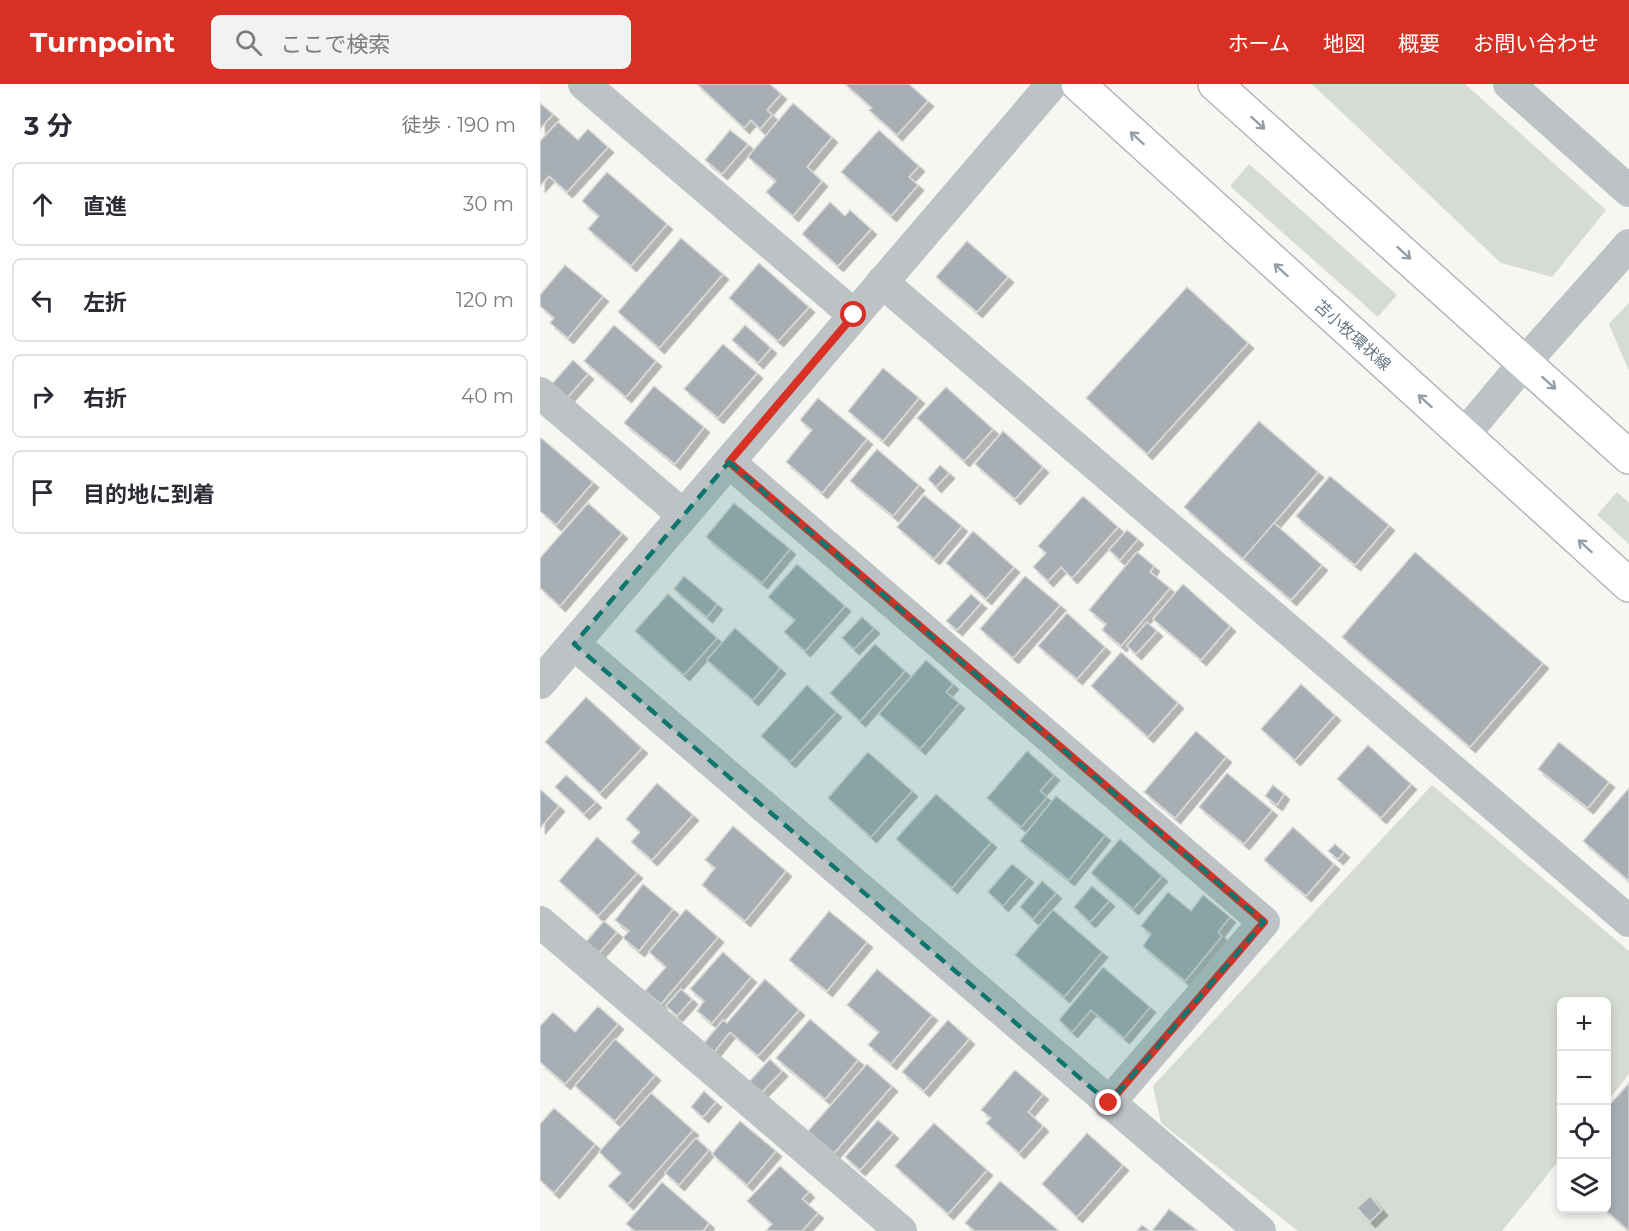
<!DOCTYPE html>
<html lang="ja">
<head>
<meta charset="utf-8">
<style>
	:root { --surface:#fff; --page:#f2f2f3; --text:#2b2b33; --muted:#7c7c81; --line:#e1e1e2; --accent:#d93025 }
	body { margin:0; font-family:Montserrat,"Noto Sans JP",sans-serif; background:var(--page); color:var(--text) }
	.controls { position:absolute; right:18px; bottom:18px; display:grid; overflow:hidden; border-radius:9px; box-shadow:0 3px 9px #0003 }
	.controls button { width:54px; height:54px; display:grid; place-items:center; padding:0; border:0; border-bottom:2px solid var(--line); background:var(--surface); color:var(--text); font:30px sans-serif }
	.stop { position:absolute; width:18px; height:18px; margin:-14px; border:4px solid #d93025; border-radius:50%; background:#fff }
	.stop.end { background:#d93025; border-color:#fff; box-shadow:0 2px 6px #0008 }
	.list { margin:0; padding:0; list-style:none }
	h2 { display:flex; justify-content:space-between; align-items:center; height:78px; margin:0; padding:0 24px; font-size:26px }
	h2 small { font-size:20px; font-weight:400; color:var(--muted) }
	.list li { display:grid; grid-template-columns:39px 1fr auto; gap:18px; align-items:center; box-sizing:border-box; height:84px; margin:0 12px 12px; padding:0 12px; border:2px solid var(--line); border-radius:9px }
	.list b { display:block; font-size:22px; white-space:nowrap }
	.list em { font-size:20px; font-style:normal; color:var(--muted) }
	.icon { flex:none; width:33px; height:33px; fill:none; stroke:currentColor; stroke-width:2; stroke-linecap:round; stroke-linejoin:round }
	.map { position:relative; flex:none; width:1089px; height:1147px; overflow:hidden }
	header { display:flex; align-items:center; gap:36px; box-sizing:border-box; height:84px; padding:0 30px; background:var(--accent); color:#fff }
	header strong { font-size:28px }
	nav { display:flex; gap:33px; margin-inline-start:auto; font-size:21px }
	.search { width:420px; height:54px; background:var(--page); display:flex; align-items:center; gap:15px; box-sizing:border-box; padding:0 21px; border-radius:9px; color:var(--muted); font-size:22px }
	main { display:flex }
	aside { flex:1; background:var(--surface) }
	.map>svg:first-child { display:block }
</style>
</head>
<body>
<header>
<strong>Turnpoint</strong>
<div class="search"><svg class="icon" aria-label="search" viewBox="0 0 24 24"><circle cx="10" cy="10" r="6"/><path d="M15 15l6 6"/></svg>ここで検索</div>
<nav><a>ホーム</a><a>地図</a><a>概要</a><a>お問い合わせ</a></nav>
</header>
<main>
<aside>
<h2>3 分<small>徒歩 · 190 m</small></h2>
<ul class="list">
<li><svg class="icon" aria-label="ahead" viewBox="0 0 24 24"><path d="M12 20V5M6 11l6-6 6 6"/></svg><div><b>直進</b></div><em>30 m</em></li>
<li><svg class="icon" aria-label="left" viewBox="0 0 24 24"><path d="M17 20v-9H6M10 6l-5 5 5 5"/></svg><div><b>左折</b></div><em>120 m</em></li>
<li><svg class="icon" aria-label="right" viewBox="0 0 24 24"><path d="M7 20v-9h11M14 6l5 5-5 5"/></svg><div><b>右折</b></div><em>40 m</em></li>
<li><svg class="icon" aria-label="arrive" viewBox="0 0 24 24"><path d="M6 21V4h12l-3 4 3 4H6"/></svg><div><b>目的地に到着</b></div></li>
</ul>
</aside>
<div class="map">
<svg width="1089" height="1147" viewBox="0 0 1089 1147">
	<defs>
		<filter id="shadow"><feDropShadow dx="5.5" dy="5.5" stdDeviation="0" flood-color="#0004"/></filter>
	</defs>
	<rect width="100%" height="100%" fill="#f6f6f3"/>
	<g fill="#d6dbd3">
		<path d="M772,0h153l141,126 -54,67 -51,-14z"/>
		<path d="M709,80l148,131 -19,22 -148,-131z"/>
		<path d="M1089,219v68l-20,-47z"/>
		<path d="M1077,408l12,11v41l-32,-29z"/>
		<path d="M892,701l197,166v123l-22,28 -1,-100h-44l-1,156 -59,73h-204l-137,-108 -8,-37z"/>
	</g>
	<g fill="#a7afb4" stroke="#d8d8d6" stroke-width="1.5" filter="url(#shadow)">
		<path d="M157,0h73l11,10 -14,16 5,5 -12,14 -9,-9 -7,8z"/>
		<path d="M305,0h64l19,17 -31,34 -28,-25 3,-2z"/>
		<path d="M0,19l13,11 -13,15z"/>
		<path d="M253,19l39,34 -25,30 15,14 -29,35 -27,-24 10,-11 -28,-24z"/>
		<path d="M18,38l20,18 10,-11 20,18 -41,45 -18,-16 -9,10v-45z"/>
		<path d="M190,46l18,14 -26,30 -17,-14z"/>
		<path d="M339,46l40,36 -10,11 9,8 -27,31 -50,-44z"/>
		<path d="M67,88l60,52 -36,42 -43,-37 11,-13 -17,-15z"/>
		<path d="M290,118l15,14 5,-6 21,19 -33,37 -36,-32z"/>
		<path d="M141,154l42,36 -64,74 -41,-36z"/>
		<path d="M427,157l41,36 -31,35 -41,-35z"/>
		<path d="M219,179l50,44 -31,34 -49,-43z"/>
		<path d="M25,181l38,31 -35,42 -18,-15 4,-5 -14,-12v-11z"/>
		<path d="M647,203l61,56 -101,111 -61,-56z"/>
		<path d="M74,241l42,36 -30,36 -42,-36z"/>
		<path d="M205,241l26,23 -13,15 -26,-23z"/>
		<path d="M183,260l34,29 -39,45 -34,-29z"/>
		<path d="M33,276l15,14 -22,25 -15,-14z"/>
		<path d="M343,284l36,30 -36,43 -35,-30z"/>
		<path d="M114,302l50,41 -29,37 -51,-41z"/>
		<path d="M406,303l47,42 -29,32 -47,-43z"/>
		<path d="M278,314l49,41 -45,54 -36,-31 26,-32 -12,-10z"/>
		<path d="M719,337l59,51 -75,87 -59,-52z"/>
		<path d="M463,347l40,36 -28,32 -40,-35z"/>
		<path d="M0,353l53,45 -37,43 -16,-14z"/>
		<path d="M337,365l42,36 -26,31 -43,-35z"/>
		<path d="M400,381l9,8 -13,14 -8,-8z"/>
		<path d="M790,392l59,49 -34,40 -59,-49z"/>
		<path d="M384,411l38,31 -28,33 -37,-32z"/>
		<path d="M543,412l35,31 -46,51 -11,-11 -13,14 -15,-14 13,-14 -8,-7z"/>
		<path d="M48,419l34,30 -62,73 -20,-18v-30z"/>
		<path d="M194,419l56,46 -28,34 -56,-46z"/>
		<path d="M734,439l48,42 -31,35 -48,-41z"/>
		<path d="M587,446l11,9 -18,21 -11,-10z"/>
		<path d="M433,447l41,36 -28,32 -40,-36z"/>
		<path d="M597,468l17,14 -4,6 20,16 -49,58 -19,-16 4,-6 -17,-14z"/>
		<path d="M875,468l128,111 -73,84 -128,-110z"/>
		<path d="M257,480l48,42 -40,45 -21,-19 11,-12 -27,-23z"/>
		<path d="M144,492l33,28 -10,13 -33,-28z"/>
		<path d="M485,492l35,29 -47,53 -33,-29z"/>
		<path d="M643,500l47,42 -29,34 -48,-41z"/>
		<path d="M128,510l49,44 -33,37 -49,-44z"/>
		<path d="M431,510l10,9 -24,27 -11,-9z"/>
		<path d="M527,529l38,34 -28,32 -39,-33z"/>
		<path d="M322,533l12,11 -20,21 -12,-11z"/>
		<path d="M607,538l10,9 -21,23 -9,-8z"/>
		<path d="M195,544l45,40 -27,32 -46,-40z"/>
		<path d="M335,560l30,27 -45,50 -30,-28z"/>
		<path d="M581,568l57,51 -30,34 -57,-51z"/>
		<path d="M386,576l27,24 -7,8 13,11 -39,46 -41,-35z"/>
		<path d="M761,600l34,31 -40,45 -34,-31z"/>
		<path d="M267,601l29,27 -46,50 -29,-26z"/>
		<path d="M46,613l56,51 -42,45 -55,-51z"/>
		<path d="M656,647l30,26 -51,61 -31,-26z"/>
		<path d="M1019,658l50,40 -21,26 -50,-39z"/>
		<path d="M828,661l43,39 -30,34 -44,-39z"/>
		<path d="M487,667l27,24 -14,16 7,6 -26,30 -34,-29z"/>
		<path d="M328,668l44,39 -41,46 -43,-39z"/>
		<path d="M687,689l45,37 -28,34 -45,-37z"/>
		<path d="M26,691l30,27 -12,12 -29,-27z"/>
		<path d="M117,699l36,32 -41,45 -21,-18 9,-10 -14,-13z"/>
		<path d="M733,701l11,9 -7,11 -12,-9z"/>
		<path d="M1089,704v93l-46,-40z"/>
		<path d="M0,705l19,17 -19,22z"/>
		<path d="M396,710l55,48 -39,46 -56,-49z"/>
		<path d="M516,712l49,39 -36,45 -49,-39z"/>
		<path d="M193,742l53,45 -41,50 -43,-36 13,-17 -10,-8z"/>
		<path d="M753,743l41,37 -28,32 -42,-36z"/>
		<path d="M57,753l40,36 -39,43 -39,-35z"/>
		<path d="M580,755l42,37 -29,33 -42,-36z"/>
		<path d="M795,760l9,8 -6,7 -10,-8z"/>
		<path d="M472,780l16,13 -25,29 -15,-14z"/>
		<path d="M502,797l14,12 -23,26 -13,-12z"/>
		<path d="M103,800l30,25 -34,42 -16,-13 6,-7 -14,-11z"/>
		<path d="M552,802l17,15 -19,21 -16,-15z"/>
		<path d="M628,808l23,19 12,-16 27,22 -12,15 4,4 -37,45 -42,-35 8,-12 -10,-8z"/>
		<path d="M146,825l32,28 -57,67 -16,-13 21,-24 -17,-15z"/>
		<path d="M513,826l49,42 -38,45 -49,-42z"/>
		<path d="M289,827l38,31 -40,49 -38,-31z"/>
		<path d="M64,837l13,11 -19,22 -13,-11z"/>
		<path d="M183,868l28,25 -39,46 -15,-12 7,-10 -14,-12z"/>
		<path d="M563,883l47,40 -26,31 -33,-28 -19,22 -13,-12z"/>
		<path d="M337,885l55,46 -41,49 -23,-19 11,-13 -32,-27z"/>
		<path d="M225,895l34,31 -41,46 -28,-24 -16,20 -10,-9 19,-23 4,3z"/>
		<path d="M141,905l11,10 -15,17 -11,-10z"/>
		<path d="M58,922l20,18 -53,60 -25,-22v-36l13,-14 22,20z"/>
		<path d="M270,935l48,41 -33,39 -49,-41z"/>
		<path d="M408,936l21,19 -45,52 -22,-19z"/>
		<path d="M75,955l40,36 -40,46 -40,-35z"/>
		<path d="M230,975l12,12 -22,23 -12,-11z"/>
		<path d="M327,980l25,22 -58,67 -26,-22z"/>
		<path d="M475,986l28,24 -15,18 15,14 -24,27 -33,-30 5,-5 -10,-8z"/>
		<path d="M1089,999v148l-26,-23h3v-99z"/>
		<path d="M164,1007l12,11 -13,15 -12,-10z"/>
		<path d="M111,1009l42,37 -65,74 -20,-18 13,-13 -22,-21z"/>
		<path d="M14,1024l41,36 -41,49 -14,-13v-56z"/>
		<path d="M338,1036l15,13 -33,37 -15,-13z"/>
		<path d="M200,1037l36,30 -29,34 -35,-31z"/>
		<path d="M394,1039l53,47 -39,44 -53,-48z"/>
		<path d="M547,1049l36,32 -46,52 -35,-33z"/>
		<path d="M156,1054l13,12 -30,35 -14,-12z"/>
		<path d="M240,1082l29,26 -7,7 16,14 -16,18h-36l6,-7 -25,-23z"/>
		<path d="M460,1097l59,50h-84l-10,-8z"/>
		<path d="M122,1098l47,41 -6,8h-68l-9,-7z"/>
		<path d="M830,1112l12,14 -12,12 -13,-14z"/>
		<path d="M629,1125l29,22h-46z"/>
		<path d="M602,1141l8,6h-13z"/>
	</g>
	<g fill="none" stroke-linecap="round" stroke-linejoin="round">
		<g stroke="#b2b7bb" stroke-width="36">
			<g id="secondary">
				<path d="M538,0l551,501"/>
				<path d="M675,0l414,373"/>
			</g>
		</g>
		<g stroke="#bdc2c5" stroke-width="32">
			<path d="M44,0l270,231"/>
			<path d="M969,0l120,107"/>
			<path d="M342,198l747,639"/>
			<path d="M0,309l143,122"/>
			<path d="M923,352l62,-74 104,-117"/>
			<path d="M189,378l535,460 -155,181"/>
			<path d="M34,560l686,587"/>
			<path d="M0,599l512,-599"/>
			<path d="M0,838l361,309"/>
		</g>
		<use href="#secondary" stroke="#fff" stroke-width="33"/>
	</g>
	<defs><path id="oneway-shaft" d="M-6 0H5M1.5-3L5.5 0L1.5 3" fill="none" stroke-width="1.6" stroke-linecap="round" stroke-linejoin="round" transform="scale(1.5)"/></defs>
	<g stroke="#959fa8">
		<use href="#oneway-shaft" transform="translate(718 39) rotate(42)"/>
		<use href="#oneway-shaft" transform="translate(597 54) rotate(-138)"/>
		<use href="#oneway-shaft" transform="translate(864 169) rotate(42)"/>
		<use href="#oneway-shaft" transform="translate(741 186) rotate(-138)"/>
		<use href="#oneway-shaft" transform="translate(1009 299) rotate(42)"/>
		<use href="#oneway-shaft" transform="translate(885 317) rotate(-138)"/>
		<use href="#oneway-shaft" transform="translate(1045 462) rotate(-138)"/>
	</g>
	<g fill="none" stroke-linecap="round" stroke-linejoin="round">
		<path stroke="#d93025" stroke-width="8" d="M314,231l-125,147 535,460 -155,181"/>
	</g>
	<path fill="#0f766e" fill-opacity="0.2" stroke="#0f766e" stroke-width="4.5" stroke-dasharray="12 8" stroke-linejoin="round" d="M189,378l535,460 -155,181 -535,-459z"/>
	<g text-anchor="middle" stroke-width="6" stroke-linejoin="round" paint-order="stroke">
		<g font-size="16" fill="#677682" stroke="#fff">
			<text transform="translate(813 251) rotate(42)" y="6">苫小牧環状線</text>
		</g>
	</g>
</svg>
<div class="controls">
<button>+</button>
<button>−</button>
<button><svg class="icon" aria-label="locate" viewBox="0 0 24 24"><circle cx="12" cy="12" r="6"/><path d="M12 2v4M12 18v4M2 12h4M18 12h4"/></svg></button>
<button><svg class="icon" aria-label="layers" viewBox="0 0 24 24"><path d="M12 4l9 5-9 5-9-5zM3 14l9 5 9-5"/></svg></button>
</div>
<div class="stop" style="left:314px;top:231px"></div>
<div class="stop end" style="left:569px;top:1019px"></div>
</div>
</main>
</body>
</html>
